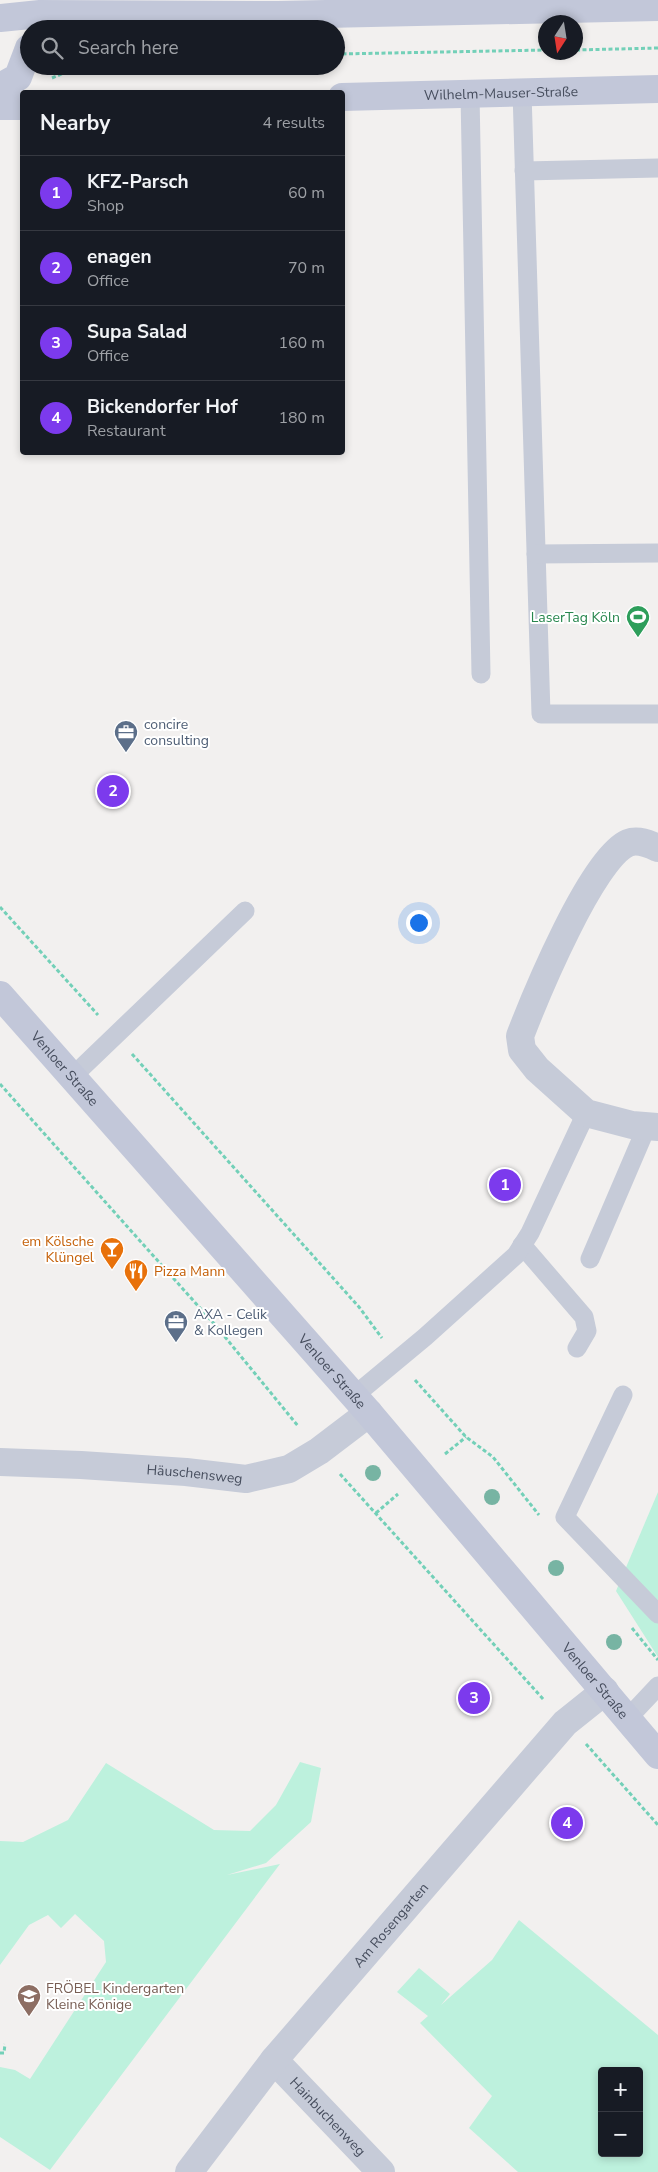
<!DOCTYPE html>
<html lang="en">
<head>
<meta charset="utf-8">
<style>
	:root { --surface:#171b24; --page:#242831; --text:#f1f3f6; --muted:#9ea1a6; --line:#363941; --accent:#7c3aed }
	body { margin:0; font-family:"Nunito Sans",sans-serif; background:var(--page); color:var(--text) }
	.controls { position:absolute; right:15px; bottom:15px; display:grid; overflow:hidden; border-radius:5px; box-shadow:0 2px 8px #0003 }
	.controls button { width:45px; height:45px; display:grid; place-items:center; padding:0; border:0; border-bottom:1px solid var(--line); background:var(--surface); color:var(--text); font:25px sans-serif }
	.compass { position:absolute; left:538px; top:15px; width:45px; height:45px; border-radius:50%; background:var(--surface); box-shadow:0 2px 8px #0003; rotate:192deg }
	.you { position:absolute; left:418px; top:922px; width:18px; height:18px; margin:-12px; border:4px solid #fff; border-radius:50%; background:#1a73e8; box-shadow:0 0 0 8px #1a73e833 }
	.badge { display:grid; place-items:center; width:32px; height:32px; border-radius:50%; background:var(--accent); color:#fff; font-size:16px; font-weight:700 }
	.pin { position:absolute; translate:-50% -50%; border:2px solid #fff; box-shadow:0 1px 5px #0006 }
	.list { margin:0; padding:0; list-style:none }
	h2 { display:flex; justify-content:space-between; align-items:center; height:65px; margin:0; padding:0 20px; font-size:21px }
	h2 small { font-size:16px; font-weight:400; color:var(--muted) }
	.list li { display:grid; grid-template-columns:32px 1fr auto; gap:15px; align-items:center; box-sizing:border-box; height:75px; padding:0 20px; border-top:1px solid var(--line) }
	.list b { display:block; font-size:19px; white-space:nowrap }
	.list p { margin:0; font-size:16px; white-space:nowrap; color:var(--muted) }
	.list em { font-size:16px; font-style:normal; color:var(--muted) }
	.icon { flex:none; width:28px; height:28px; fill:none; stroke:currentColor; stroke-width:2; stroke-linecap:round; stroke-linejoin:round }
	.map { position:relative; flex:none; width:658px; height:2172px; overflow:hidden }
	.search { position:absolute; background:var(--surface); box-shadow:0 2px 8px #0003; left:20px; top:20px; width:325px; height:55px; display:flex; align-items:center; gap:12px; box-sizing:border-box; padding:0 18px; border-radius:28px; color:var(--muted); font-size:19px }
	.panel { position:absolute; background:var(--surface); box-shadow:0 2px 8px #0003; left:20px; top:90px; width:325px; height:365px; border-radius:5px }
	.map>svg:first-child { display:block }
</style>
</head>
<body>
<div class="map">
<svg width="658" height="2172" viewBox="0 0 658 2172">
	<rect width="100%" height="100%" fill="#f2f0ef"/>
	<g fill="#bdf1dd" fill-rule="evenodd">
		<path d="M658,1492v165l-42,-66z"/>
		<path d="M300,1762l21,6 -10,54 -45,41 -39,12 53,-11 -230,306 -50,-33v-70l15,3 15,9 76,-117 -2,-21 -29,-27 -14,14 -13,-13 -19,10 -29,40v-124l23,1 45,-22 38,-57 108,67 36,1 26,-26z"/>
		<path d="M519,1920l139,115v137h-140l-49,-44 23,-32 -72,-73 8,-7 -31,-24 22,-24 31,26 -9,11 51,-45zM602,2071h37v82h-37z"/>
	</g>
	<g fill="none" stroke-linecap="round" stroke-linejoin="round">
		<g stroke="#73d0b8" stroke-width="3" stroke-dasharray="4 2.5" stroke-linecap="butt">
			<path d="M576,50l82,-2"/>
			<path d="M336,54l210,-4"/>
			<path d="M52,78l29,-12"/>
			<path d="M0,907l98,108"/>
			<path d="M132,1054l227,253 23,31"/>
			<path d="M0,1084l216,242 82,100"/>
			<path d="M415,1380l51,57 27,20 46,58"/>
			<path d="M445,1454l21,-17"/>
			<path d="M340,1474l204,226"/>
			<path d="M376,1513l22,-19"/>
			<path d="M632,1628l26,32"/>
			<path d="M586,1744l72,81"/>
			<path d="M0,2053h4l1,-9"/>
		</g>
		<g stroke="#c6cbd8" stroke-width="19">
			<path d="M522,92l19,622h117"/>
			<path d="M470,94l11,580"/>
			<path d="M524,171l134,-3"/>
			<path d="M536,554l122,-1"/>
			<path d="M72,1077l173,-166"/>
			<path d="M522,1245l62,72 3,14 -10,17"/>
			<path d="M590,1259l57,-133"/>
			<path d="M623,1395l-58,122 93,97"/>
			<path d="M354,1396l71,-59 91,-82 14,-22 56,-120"/>
			<path d="M628,1718l30,-32"/>
		</g>
		<g stroke="#c6cbd8" stroke-width="28">
			<path d="M658,848c-9,-4 -20,-9 -30,-5 -36,15 -93,154 -108,193l2,14 15,19 49,44 46,12 26,2"/>
			<path id="s1" d="M0,1462l81,3 105,7 60,7 43,-10 30,-18 50,-38"/>
			<path id="s2" d="M274,2060l107,112"/>
			<path id="s3" d="M189,2172l85,-112 291,-337 40,-32"/>
		</g>
		<g stroke="#c2c7d9" stroke-width="28">
			<path d="M0,18l40,-4 238,1 380,-8"/>
			<path d="M0,87l18,-10 11,-29"/>
			<path id="s4" d="M342,97l316,-8"/>
			<path d="M0,106h22"/>
			<path id="s5" d="M0,995l369,418 289,342"/>
		</g>
	</g>
	<g fill="#77b4a3">
		<circle cx="373" cy="1473" r="8"/>
		<circle cx="492" cy="1497" r="8"/>
		<circle cx="556" cy="1568" r="8"/>
		<circle cx="614" cy="1642" r="8"/>
	</g>
	<defs>
		<g id="stadium-pin" transform="scale(1.25)"><path d="M0 17L-7.5 6A9.5 9.5 0 1 1 7.5 6Z" fill="#2e9e5b" stroke="#fff"/><path d="M0-5a6.5 5 0 1 0 0 10a6.5 5 0 1 0 0-10ZM-3.5-1.8h7v3.6h-7Z" fill="#fff"/></g>
		<g id="office-pin" transform="scale(1.25)"><path d="M0 17L-7.5 6A9.5 9.5 0 1 1 7.5 6Z" fill="#5c6f8a" stroke="#fff"/><path d="M-6-3h4V-5.5h4V-3h4V5H-6ZM-1-4.5V-3h2v-1.5ZM-6 0V1H6V0Z" fill="#fff"/></g>
		<g id="bar-pin" transform="scale(1.25)"><path d="M0 17L-7.5 6A9.5 9.5 0 1 1 7.5 6Z" fill="#e8710a" stroke="#fff"/><path d="M-6-5H6L.8 .8V4.5H3.5V6h-7V4.5H-.8V.8Z" fill="#fff"/></g>
		<g id="restaurant-pin" transform="scale(1.25)"><path d="M0 17L-7.5 6A9.5 9.5 0 1 1 7.5 6Z" fill="#e8710a" stroke="#fff"/><path d="M-5-6h1v4h1v-4h1v4h1v-4h1v5L-1.5 .5V6h-2V.5L-5-1ZM5-6V6H3V1.5H1.5Q1.5-4 5-6Z" fill="#fff"/></g>
		<g id="school-pin" transform="scale(1.25)"><path d="M0 17L-7.5 6A9.5 9.5 0 1 1 7.5 6Z" fill="#8d6e63" stroke="#fff"/><path d="M0-5L7-2L0 1L-7-2ZM-4 1L0 2.5L4 1V4Q0 6-4 4Z" fill="#fff"/></g>
	</defs>
	<g fill-rule="evenodd">
		<use href="#stadium-pin" x="638" y="617"/>
		<use href="#office-pin" x="126" y="732"/>
		<use href="#bar-pin" x="112" y="1249"/>
		<use href="#restaurant-pin" x="136" y="1271"/>
		<use href="#office-pin" x="176" y="1322"/>
		<use href="#school-pin" x="29" y="1996"/>
	</g>
	<g text-anchor="middle" stroke-width="4" stroke-linejoin="round" paint-order="stroke">
		<g font-size="14" fill="#474e5e" stroke="#fff">
			<text dy="5" stroke="none"><textPath href="#s4" startOffset="159">Wilhelm-Mauser-Straße</textPath></text>
			<text dy="5" stroke="none"><textPath href="#s5" startOffset="98">Venloer Straße</textPath></text>
			<text dy="5" stroke="none"><textPath href="#s5" startOffset="502">Venloer Straße</textPath></text>
			<text dy="5" stroke="none"><textPath href="#s1" startOffset="195">Häuschensweg</textPath></text>
			<text dy="5" stroke="none"><textPath href="#s5" startOffset="908">Venloer Straße</textPath></text>
			<text dy="5" stroke="none"><textPath href="#s3" startOffset="319">Am Rosengarten</textPath></text>
			<text dy="5" stroke="none"><textPath href="#s2" startOffset="78">Hainbuchenweg</textPath></text>
		</g>
		<g font-size="14" fill="#27864d" stroke="#fff" text-anchor="end">
			<text x="620" y="622">LaserTag Köln</text>
		</g>
		<g font-size="14" fill="#4e5e75" stroke="#fff" text-anchor="start">
			<text x="144" y="729">concire<tspan x="144" dy="16">consulting</tspan></text>
			<text x="194" y="1319">AXA - Celik<tspan x="194" dy="16">&amp; Kollegen</tspan></text>
		</g>
		<g font-size="14" fill="#c56008" stroke="#fff" text-anchor="end">
			<text x="94" y="1246">em Kölsche<tspan x="94" dy="16">Klüngel</tspan></text>
			<text x="154" y="1276" text-anchor="start">Pizza Mann</text>
		</g>
		<g font-size="14" fill="#785e54" stroke="#fff" text-anchor="start">
			<text x="46" y="1993">FRÖBEL Kindergarten<tspan x="46" dy="16">Kleine Könige</tspan></text>
		</g>
	</g>
</svg>
<div class="controls">
<button>+</button>
<button>−</button>
</div>
<svg class="compass" viewBox="-18 -18 36 36"><path d="M0-13l5 13h-10z" fill="#e53935"/><path d="M0 13l5-13h-10z" fill="#9ea1a6"/></svg>
<div class="you"></div>
<div class="pin badge" style="left:505px;top:1185px">1</div>
<div class="pin badge" style="left:113px;top:791px">2</div>
<div class="pin badge" style="left:474px;top:1698px">3</div>
<div class="pin badge" style="left:567px;top:1823px">4</div>
<div class="search"><svg class="icon" aria-label="search" viewBox="0 0 24 24"><circle cx="10" cy="10" r="6"/><path d="M15 15l6 6"/></svg>Search here</div>
<section class="panel">
<h2>Nearby<small>4 results</small></h2>
<ul class="list">
<li><span class="badge">1</span><div><b>KFZ-Parsch</b><p>Shop</p></div><em>60 m</em></li>
<li><span class="badge">2</span><div><b>enagen</b><p>Office</p></div><em>70 m</em></li>
<li><span class="badge">3</span><div><b>Supa Salad</b><p>Office</p></div><em>160 m</em></li>
<li><span class="badge">4</span><div><b>Bickendorfer Hof</b><p>Restaurant</p></div><em>180 m</em></li>
</ul>
</section>
</div>
</body>
</html>
